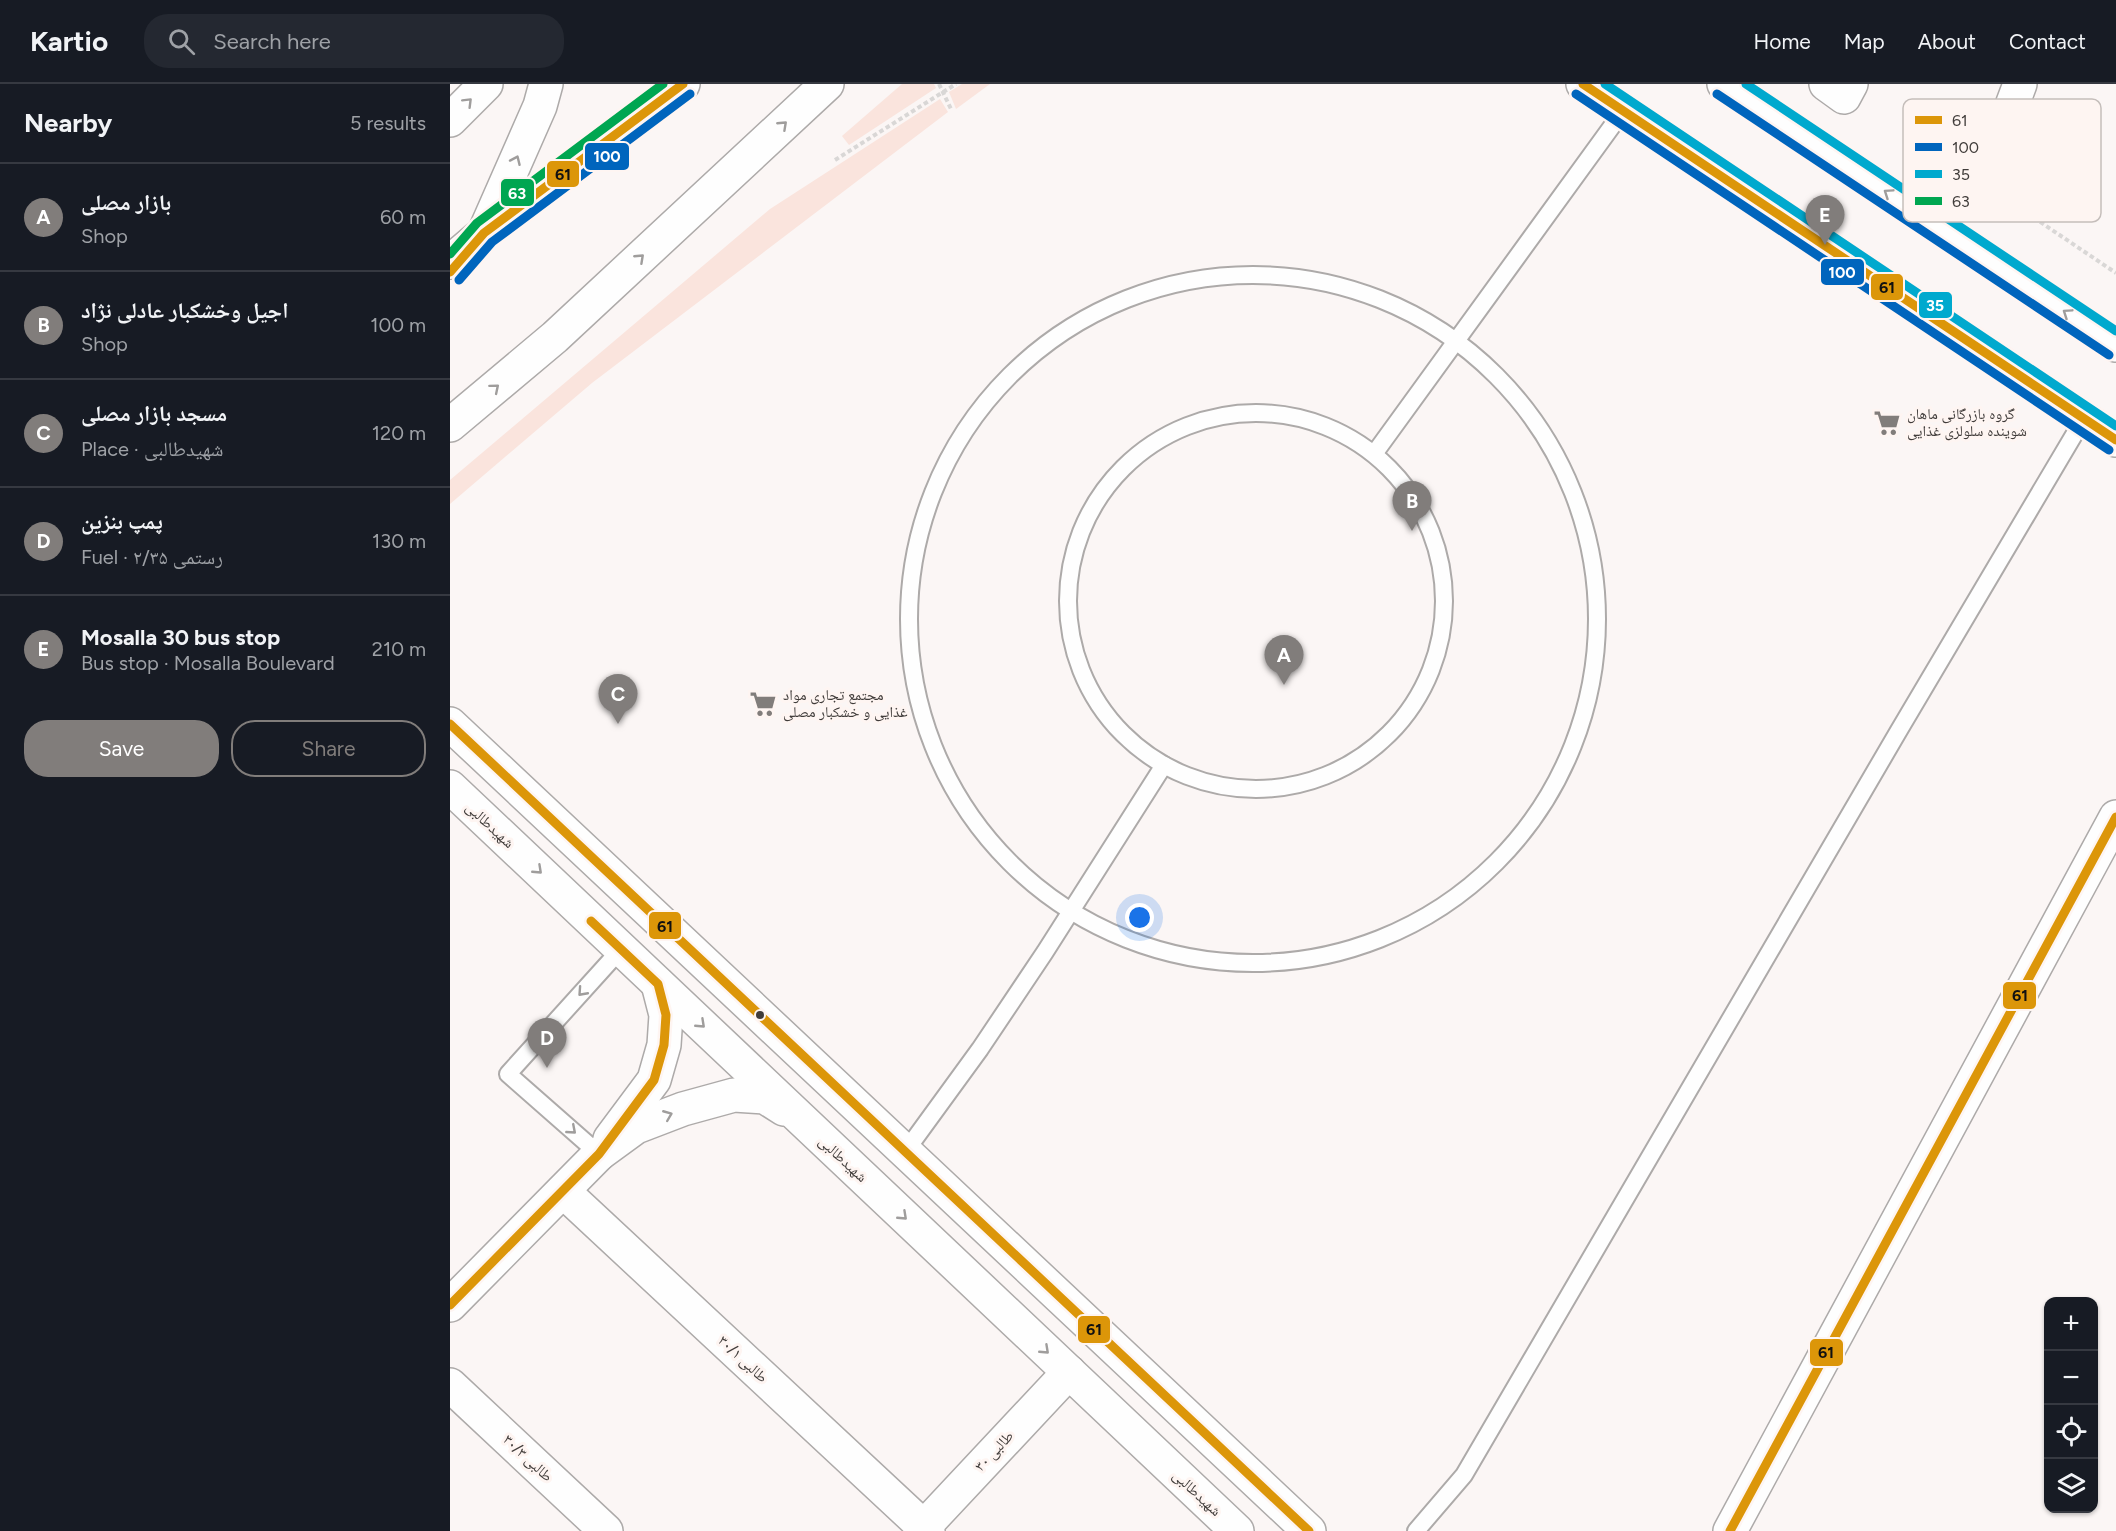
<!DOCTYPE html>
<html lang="en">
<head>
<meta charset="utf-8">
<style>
	:root { --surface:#171b24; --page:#242831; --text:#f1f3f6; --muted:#9ea1a6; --line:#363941; --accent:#817d7b }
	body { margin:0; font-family:Figtree,"Noto Naskh Arabic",sans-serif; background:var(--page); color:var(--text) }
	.controls { position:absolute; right:18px; bottom:18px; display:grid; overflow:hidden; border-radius:12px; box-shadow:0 2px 4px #0004 }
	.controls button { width:54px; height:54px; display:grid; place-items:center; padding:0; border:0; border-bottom:2px solid var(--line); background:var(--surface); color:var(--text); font:30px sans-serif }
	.you { position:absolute; left:690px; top:834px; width:21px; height:21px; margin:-15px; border:4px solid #fff; border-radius:50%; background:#1a73e8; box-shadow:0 0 0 9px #1a73e833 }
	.badge { display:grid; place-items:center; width:39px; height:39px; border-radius:50%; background:var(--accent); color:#fff; font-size:20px; font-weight:700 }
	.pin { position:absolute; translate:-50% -50px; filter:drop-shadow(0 2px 3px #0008) }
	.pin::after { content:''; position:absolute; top:32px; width:21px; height:18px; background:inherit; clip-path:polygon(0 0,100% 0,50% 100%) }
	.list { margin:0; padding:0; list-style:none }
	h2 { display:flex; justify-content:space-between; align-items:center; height:78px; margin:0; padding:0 24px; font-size:26px }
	h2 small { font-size:20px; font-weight:400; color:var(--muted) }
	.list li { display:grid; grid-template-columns:39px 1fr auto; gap:18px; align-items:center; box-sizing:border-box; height:108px; padding:0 24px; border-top:2px solid var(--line) }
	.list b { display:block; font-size:22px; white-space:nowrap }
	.list p { margin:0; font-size:20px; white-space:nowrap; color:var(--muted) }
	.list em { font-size:20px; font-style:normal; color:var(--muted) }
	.actions { display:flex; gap:12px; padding:18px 24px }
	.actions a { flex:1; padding:14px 0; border:2px solid var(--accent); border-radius:24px; text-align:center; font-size:21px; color:var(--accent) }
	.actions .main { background:var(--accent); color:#fff }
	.icon { flex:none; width:33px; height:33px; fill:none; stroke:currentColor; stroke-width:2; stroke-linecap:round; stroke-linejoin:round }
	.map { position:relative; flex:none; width:1666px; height:1447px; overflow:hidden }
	header { display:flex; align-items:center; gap:36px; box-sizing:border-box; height:84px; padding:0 30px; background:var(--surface); border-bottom:2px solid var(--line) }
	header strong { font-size:28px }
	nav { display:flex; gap:33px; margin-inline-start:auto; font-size:21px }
	.search { width:420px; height:54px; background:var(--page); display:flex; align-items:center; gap:15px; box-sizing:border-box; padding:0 21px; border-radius:24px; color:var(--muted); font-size:22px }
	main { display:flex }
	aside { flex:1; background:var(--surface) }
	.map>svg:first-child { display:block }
</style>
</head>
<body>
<header>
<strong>Kartio</strong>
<div class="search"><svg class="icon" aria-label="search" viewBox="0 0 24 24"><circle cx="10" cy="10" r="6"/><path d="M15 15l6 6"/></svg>Search here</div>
<nav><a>Home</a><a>Map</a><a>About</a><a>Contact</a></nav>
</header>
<main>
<aside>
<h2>Nearby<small>5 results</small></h2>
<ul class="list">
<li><span class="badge">A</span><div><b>بازار مصلى</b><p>Shop</p></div><em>60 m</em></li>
<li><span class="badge">B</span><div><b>اجیل وخشکبار عادلی نژاد</b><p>Shop</p></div><em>100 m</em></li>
<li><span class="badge">C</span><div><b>مسجد بازار مصلی</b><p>Place · شهیدطالبی</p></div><em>120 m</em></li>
<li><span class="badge">D</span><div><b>پمپ بنزین</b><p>Fuel · رستمی ۲/۳۵</p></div><em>130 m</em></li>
<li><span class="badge">E</span><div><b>Mosalla 30 bus stop</b><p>Bus stop · Mosalla Boulevard</p></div><em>210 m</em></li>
</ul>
<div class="actions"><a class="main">Save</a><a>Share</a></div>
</aside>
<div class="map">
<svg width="1666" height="1447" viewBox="0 0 1666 1447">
	<rect width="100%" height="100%" fill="#fbf6f5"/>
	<g fill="#fae4dd">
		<path d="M452,0h32l2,4 -87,57 -7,-9z"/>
		<path d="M512,0h28l-34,25 -7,-17z"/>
		<path d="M490,15l8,13 -356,271 -142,121v-24l320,-271z"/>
	</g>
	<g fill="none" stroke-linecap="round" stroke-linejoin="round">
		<g stroke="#adaaa9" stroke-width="20">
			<g id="lane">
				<circle cx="803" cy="535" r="344"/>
				<circle cx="806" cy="517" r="188"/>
				<path d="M924,370l249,-343"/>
				<path d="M455,1068l75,-103 65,-97 119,-187"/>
				<path d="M149,1070l-91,-80 113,-125"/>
				<path d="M966,1447l48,-56 434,-743 186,-314"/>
			</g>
		</g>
		<g stroke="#adaaa9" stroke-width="36">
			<g id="street">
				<path d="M1376,0l18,13 7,-13"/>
				<path d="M1533,99l37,-99"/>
				<path d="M113,1107l365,340"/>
				<path d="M0,1221l149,-151"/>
				<path d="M0,1301l156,146"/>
				<path d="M470,1447l149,-159"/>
			</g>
		</g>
		<g stroke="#adaaa9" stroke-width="36">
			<g id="secondary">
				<path d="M0,341l105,-88 272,-253"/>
				<path d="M0,640l859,807"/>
				<path d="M0,703l787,744"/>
				<path d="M160,1055l44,-59 10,-35 2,-30 -8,-31"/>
				<path d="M149,1070l37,-27 47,-18 51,-14 31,2 19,12"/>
				<path d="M1280,1447l386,-714"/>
			</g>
		</g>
		<g stroke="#adaaa9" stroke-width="36">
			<g id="primary">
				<path d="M1133,0l533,356"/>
				<path d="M1274,0l392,261"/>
			</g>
		</g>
		<g stroke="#adaaa9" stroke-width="36">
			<g id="highway">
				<path d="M0,36l36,-36"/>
				<path d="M35,147l55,-125 6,-22"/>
				<path d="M0,178l34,-29 199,-149"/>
			</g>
		</g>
		<g stroke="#d9d7d6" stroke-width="4" stroke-dasharray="4.5 3" stroke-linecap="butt">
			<path d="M489,0l13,27"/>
			<path d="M385,76l121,-76"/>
			<path d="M1559,117l107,72"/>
		</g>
		<use href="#lane" stroke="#fefefe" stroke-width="16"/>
		<use href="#street" stroke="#fefefe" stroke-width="33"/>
		<use href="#secondary" stroke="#fefefe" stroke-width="33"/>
		<use href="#primary" stroke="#fefefe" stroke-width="33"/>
		<use href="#highway" stroke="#fefefe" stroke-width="33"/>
		<g stroke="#fef5f2" stroke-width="14">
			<g id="bus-1">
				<path d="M1133,0l533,356"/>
				<path d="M0,188l34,-39 199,-149"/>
				<path d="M0,640l859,807"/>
				<path d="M0,1221l149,-151 55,-74 10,-35 2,-30 -8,-31 -67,-63"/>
				<path d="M1280,1447l386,-714"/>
			</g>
		</g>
		<g stroke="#fef5f2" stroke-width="14">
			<g id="bus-2">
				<path d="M1126,10l533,356"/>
				<path d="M1267,10l392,261"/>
				<path d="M9,196l33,-38 198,-148"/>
			</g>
		</g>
		<g stroke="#fef5f2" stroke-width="14">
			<g id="bus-3">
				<path d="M1155,0l511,342"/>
				<path d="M1296,0l370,247"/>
			</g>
		</g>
		<g stroke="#fef5f2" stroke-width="14">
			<path id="bus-4" d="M0,170l27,-31 186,-139"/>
		</g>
		<use href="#bus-1" stroke="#dc9609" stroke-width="9"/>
		<use href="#bus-2" stroke="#0065bd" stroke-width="9"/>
		<use href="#bus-3" stroke="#00a9ce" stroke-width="9"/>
		<use href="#bus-4" stroke="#00a651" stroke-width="9"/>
	</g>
	<defs><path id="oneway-chevron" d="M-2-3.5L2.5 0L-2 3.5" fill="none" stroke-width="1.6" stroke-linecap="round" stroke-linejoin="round" transform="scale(1.5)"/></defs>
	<g stroke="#9f9d9c">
		<use href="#oneway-chevron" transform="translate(18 18) rotate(-45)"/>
		<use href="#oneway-chevron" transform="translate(333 41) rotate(-43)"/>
		<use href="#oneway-chevron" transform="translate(66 76) rotate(-66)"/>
		<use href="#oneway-chevron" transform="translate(1438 109) rotate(-146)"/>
		<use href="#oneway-chevron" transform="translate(190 174) rotate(-43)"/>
		<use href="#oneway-chevron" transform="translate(1617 229) rotate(-146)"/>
		<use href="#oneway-chevron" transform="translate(45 304) rotate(-40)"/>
		<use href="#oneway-chevron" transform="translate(88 786) rotate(43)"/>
		<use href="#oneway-chevron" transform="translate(132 908) rotate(132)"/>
		<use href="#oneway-chevron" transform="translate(251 940) rotate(43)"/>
		<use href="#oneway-chevron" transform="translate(218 1031) rotate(-22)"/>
		<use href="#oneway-chevron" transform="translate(122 1046) rotate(41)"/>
		<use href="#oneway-chevron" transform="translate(453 1132) rotate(43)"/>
		<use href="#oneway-chevron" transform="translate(595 1266) rotate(43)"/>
	</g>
	<defs>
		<g id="supermarket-bare" transform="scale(2.07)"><path d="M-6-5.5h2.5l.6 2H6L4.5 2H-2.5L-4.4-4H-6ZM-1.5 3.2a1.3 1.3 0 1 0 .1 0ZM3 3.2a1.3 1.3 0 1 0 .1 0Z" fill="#817d7b" stroke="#fef5f2" stroke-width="2.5" paint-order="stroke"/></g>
	</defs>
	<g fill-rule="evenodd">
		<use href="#supermarket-bare" x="1437" y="339"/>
		<use href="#supermarket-bare" x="313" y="620"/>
	</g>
	<circle fill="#403c3a" stroke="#fef5f2" stroke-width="2" cx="310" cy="931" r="5"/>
	<g text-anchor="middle" stroke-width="6" stroke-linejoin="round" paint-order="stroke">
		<g font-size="15" fill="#403c3a" stroke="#fef5f2" text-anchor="start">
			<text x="1457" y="335">گروه بازرگانی ماهان<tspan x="1457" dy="17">شوینده سلولزی غذایی</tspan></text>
			<text x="333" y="616">مجتمع تجاری مواد<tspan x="333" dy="17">غذایی و خشکبار مصلی</tspan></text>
		</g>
		<g font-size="15" fill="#403c3a" stroke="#fef5f2">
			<text transform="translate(40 741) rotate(43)" y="5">شهیدطالبی</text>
			<text transform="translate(393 1075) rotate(43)" y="5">شهیدطالبی</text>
			<text transform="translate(293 1275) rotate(43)" y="5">طالبی ۳۰/۱</text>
			<text transform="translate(544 1367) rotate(-47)" y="5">طالبی ۳۰</text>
			<text transform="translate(78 1374) rotate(43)" y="5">طالبی ۳۰/۳</text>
			<text transform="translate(747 1409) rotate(43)" y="5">شهیدطالبی</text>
		</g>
	</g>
	<rect x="1453" y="15" width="198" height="123" rx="9" fill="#fef5f2" stroke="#c5bebb" stroke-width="1.5"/>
	<rect x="1465" y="32" width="27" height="8" fill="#dc9609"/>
	<rect x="1465" y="59" width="27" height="8" fill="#0065bd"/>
	<rect x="1465" y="86" width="27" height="8" fill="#00a9ce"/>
	<rect x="1465" y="113" width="27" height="8" fill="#00a651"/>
	<g font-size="16" fill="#403c3a">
		<text x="1502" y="42">61</text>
		<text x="1502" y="69">100</text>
		<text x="1502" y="96">35</text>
		<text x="1502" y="123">63</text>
	</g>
	<g stroke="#fef5f2" stroke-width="2">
		<rect x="134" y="58" width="46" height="29" rx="6" fill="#0065bd"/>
		<rect x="96" y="76" width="34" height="28" rx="6" fill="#dc9609"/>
		<rect x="50" y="94" width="35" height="29" rx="6" fill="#00a651"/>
		<rect x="1370" y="174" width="45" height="28" rx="6" fill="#0065bd"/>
		<rect x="1420" y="189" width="34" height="28" rx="6" fill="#dc9609"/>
		<rect x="1468" y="207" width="35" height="28" rx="6" fill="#00a9ce"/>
		<rect x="198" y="827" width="34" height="29" rx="6" fill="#dc9609"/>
		<rect x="1552" y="897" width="35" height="29" rx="6" fill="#dc9609"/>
		<rect x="627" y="1231" width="34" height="29" rx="6" fill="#dc9609"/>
		<rect x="1359" y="1254" width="35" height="29" rx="6" fill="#dc9609"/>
	</g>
	<g font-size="16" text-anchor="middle" font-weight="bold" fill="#fff">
		<text x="157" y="78">100</text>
		<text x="67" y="115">63</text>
		<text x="1392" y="194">100</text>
		<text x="1485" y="227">35</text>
	</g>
	<g font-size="16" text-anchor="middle" font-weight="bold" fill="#111">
		<text x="113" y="96">61</text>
		<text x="1437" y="209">61</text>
		<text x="215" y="848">61</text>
		<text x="1570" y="917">61</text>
		<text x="644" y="1251">61</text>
		<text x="1376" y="1274">61</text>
	</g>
</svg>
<div class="controls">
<button>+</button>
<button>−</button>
<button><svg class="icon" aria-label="locate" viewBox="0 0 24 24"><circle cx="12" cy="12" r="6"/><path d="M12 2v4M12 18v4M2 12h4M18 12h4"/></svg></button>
<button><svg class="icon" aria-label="layers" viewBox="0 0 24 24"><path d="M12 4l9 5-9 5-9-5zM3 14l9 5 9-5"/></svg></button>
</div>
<div class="you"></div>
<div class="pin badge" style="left:834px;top:601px">A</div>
<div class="pin badge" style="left:962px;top:447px">B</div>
<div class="pin badge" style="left:168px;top:640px">C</div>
<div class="pin badge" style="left:97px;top:984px">D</div>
<div class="pin badge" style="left:1375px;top:161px">E</div>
</div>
</main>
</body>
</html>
